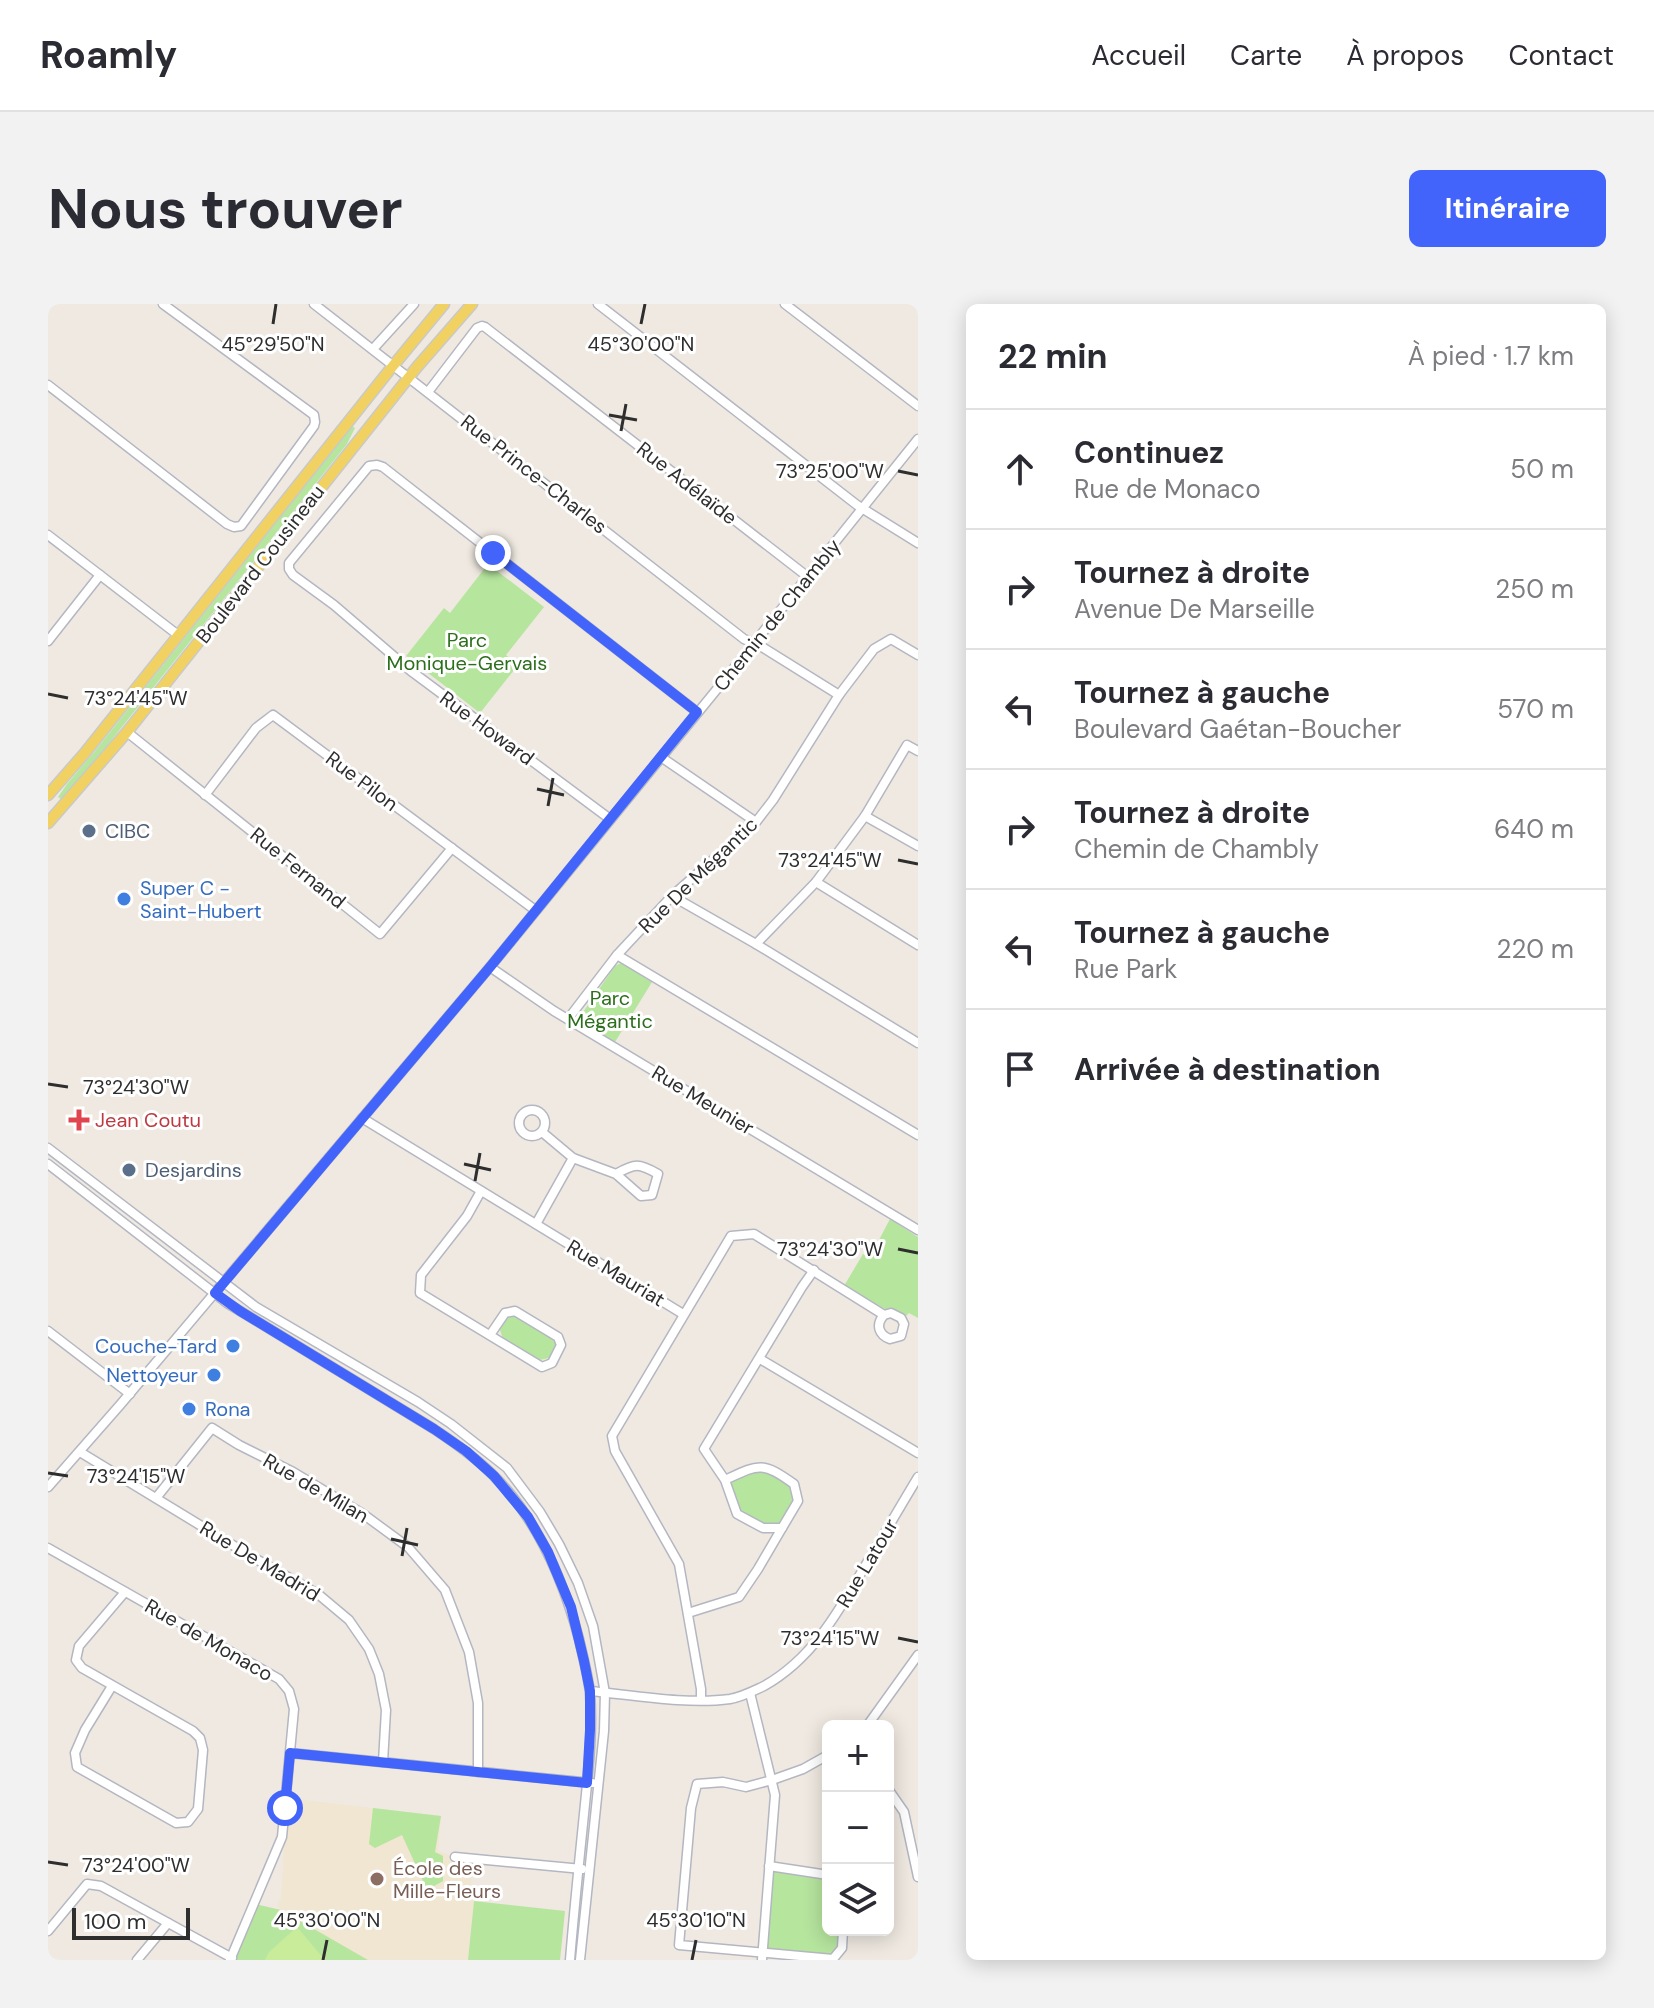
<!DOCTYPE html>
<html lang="fr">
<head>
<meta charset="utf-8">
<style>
	:root { --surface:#fff; --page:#f2f2f3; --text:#2b2b33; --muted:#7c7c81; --line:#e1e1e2; --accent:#4264fb }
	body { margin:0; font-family:"DM Sans",sans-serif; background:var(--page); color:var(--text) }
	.controls { position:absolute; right:24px; bottom:24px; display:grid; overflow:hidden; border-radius:12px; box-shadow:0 4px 20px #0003 }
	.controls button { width:72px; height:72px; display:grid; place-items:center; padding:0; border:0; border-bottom:2px solid var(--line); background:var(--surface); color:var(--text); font:40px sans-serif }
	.scale { position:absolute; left:24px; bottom:20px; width:118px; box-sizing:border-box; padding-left:8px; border:4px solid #2e2e2e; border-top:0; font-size:22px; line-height:28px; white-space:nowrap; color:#2e2e2e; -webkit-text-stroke:6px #fff; paint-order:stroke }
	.stop { position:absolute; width:24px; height:24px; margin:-18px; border:6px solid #4264fb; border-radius:50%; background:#fff }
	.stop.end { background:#4264fb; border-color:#fff; box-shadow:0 2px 8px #0008 }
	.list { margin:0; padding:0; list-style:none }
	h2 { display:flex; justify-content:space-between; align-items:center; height:104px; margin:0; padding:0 32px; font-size:34px }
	h2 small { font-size:26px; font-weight:400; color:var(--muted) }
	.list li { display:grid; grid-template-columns:52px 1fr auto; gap:24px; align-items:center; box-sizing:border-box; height:120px; padding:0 32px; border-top:2px solid var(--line) }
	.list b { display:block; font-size:30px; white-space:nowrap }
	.list p { margin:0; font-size:26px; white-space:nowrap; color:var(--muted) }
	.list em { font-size:26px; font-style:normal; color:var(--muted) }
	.icon { flex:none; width:44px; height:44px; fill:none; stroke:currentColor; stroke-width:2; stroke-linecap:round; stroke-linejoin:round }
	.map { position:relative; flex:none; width:870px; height:1656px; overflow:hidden; border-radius:12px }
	header { display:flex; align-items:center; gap:48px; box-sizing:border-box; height:112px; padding:0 40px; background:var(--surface); border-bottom:2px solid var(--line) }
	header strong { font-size:38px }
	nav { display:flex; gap:44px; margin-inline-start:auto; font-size:28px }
	.intro { display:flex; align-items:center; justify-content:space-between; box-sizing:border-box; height:192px; padding:0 48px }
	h1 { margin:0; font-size:56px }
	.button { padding:20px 36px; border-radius:12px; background:var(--accent); color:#fff; font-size:28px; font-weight:700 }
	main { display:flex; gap:48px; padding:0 48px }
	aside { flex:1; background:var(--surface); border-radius:12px; box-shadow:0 4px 20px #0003 }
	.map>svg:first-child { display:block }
</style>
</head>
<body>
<header>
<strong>Roamly</strong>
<nav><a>Accueil</a><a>Carte</a><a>À propos</a><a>Contact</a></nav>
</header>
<div class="intro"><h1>Nous trouver</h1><a class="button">Itinéraire</a></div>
<main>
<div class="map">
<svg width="870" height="1656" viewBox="0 0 870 1656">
	<rect width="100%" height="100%" fill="#efe9e1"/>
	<path fill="#f0e6d1" d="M238,1494l155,18 -3,35 17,6 18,2 -3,40 4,2 -6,59h-100l-87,-50 -4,-5 4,-7 3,-43 -2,-18z"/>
	<g fill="#b6e59e">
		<path d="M304,122l3,2 -8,16 -241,303 -45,52 -3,-2 9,-13 28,-33z"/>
		<path d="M440,260l56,43 -38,48 12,10 -38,48 -74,-57 38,-48 6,5z"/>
		<path d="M573,659l31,19 -37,60 -35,-20 1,-7 34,-49z"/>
		<path d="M842,915l28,18v81l-9,-5 -5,5 -17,-8 -43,-24 19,-32 7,3z"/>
		<path d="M468,1012l35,21 5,8 -7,13 -10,2 -36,-21 -3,-9 6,-12z"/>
		<path d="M707,1162l39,18 4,17 -16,27h-19l-26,-14 -12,-33z"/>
		<path d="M325,1504l68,8 -6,36 8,4v25l-16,9 -25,-55 -27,13 -6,-4z"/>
		<path d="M721,1562l59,9v55h15l-1,18 -9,11 -71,-7z"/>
		<path d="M426,1597l91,10 -5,49h-92z"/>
		<path d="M207,1600l26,6 87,50h-138z"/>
	</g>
	<path fill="#c9ec9a" d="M249,1623l28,33h-60l4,-8z"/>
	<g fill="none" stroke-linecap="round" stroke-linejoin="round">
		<g stroke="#b4b7c1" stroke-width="11">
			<g id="minor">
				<path d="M266,0l430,335 18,8 77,48"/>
				<path d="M550,0l259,201 61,38"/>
				<path d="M737,0l133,102"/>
				<path d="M325,45l41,-45"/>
				<path d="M0,81l179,139 7,3 7,-1 73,-100 1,-4 -1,-7 -151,-111"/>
				<path d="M380,88l49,-64 5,-2 3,1 323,250"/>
				<path d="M0,231l130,100"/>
				<path d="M0,337l52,-66"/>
				<path d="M79,428l253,202 72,-86"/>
				<path d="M613,453l95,65"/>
				<path d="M157,491l51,-67 17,-13 262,195"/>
				<path d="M817,512l53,30"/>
				<path d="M562,515l-199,-148 -77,-66 -41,-30 -4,-6v-6l80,-97 8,-1 6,2 314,245"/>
				<path d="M768,578l102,63"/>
				<path d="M624,592l84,48 162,99"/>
				<path d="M708,640l60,-62 49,-66 42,-71 11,6"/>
				<path d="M569,651l301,180"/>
				<path d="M442,663l64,44 364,219"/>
				<path d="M520,715l49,-64 55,-59 84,-74 17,-22 66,-105 35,-46 17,-10 27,16"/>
				<circle cx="484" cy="819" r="13"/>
				<path d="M314,814l321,196"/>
				<path d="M494,828l31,26 43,16 25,22 11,-1 6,-21c-19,-11 -23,-11 -42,0"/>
				<path d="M0,844l208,159 162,95 33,22 56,44 33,44 19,32 19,39 15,43 12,67 -1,38 -24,229"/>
				<path d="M0,860l179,139 207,126c21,14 41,28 58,45 45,44 71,105 87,165 4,18 9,36 11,54 3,40 -2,81 -6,121 -5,49 -10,97 -14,146"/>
				<path d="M433,887l-14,25 -46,59 -1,18 122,74 10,-4 9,-18 -3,-8 -43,-26 -10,2 -15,22"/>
				<path d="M488,920l37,-66"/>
				<path d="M0,1027l82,63"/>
				<path d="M712,1055l158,94"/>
				<path d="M32,1148l169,103 69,39 31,26 20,29 10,25 7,36 -3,52"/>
				<path d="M677,1176c34,-16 37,-19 69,4l4,17 -16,27h-19l-26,-14 -12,-34 -21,-31 98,-162 12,-17"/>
				<path d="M0,1183l72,-82 370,-438 232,-284 196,-244"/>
				<path d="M108,1194l56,-70 27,17 54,27 70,42 45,33 37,43 24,62 9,51v69"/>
				<path d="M0,1244l231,131 10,12 5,18 -12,128 -52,123"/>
				<path d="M640,1309l51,-16 19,-28 24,-41"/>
				<path d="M64,1382l-27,44 -10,23 2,14 99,56 12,-1 10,-13 5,-59 -3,-12 -7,-7 -111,-63 -6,-8 3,-14 46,-54"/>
				<path d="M542,1387c43,4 97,14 140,8 12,-2 23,-8 34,-13 50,-28 76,-77 104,-125 17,-28 33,-56 50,-84"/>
				<path d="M702,1389l25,102 -13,165"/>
				<path d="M653,1396v-11l-22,-125 -64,-113 -3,-15 119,-200 23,-2 130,81 7,-2 10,5 3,6 -3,12 -11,3c-11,-4 -15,-14 -6,-24"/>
				<path d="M819,1422l51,-71"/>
				<path d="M242,1449l302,30"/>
				<path d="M780,1451l-25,14 -31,11 -26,7 -23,-5 -26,2 -6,24 -12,137 154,14 9,-11 1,-18"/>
				<path d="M840,1485l16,23 14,65"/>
				<path d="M407,1553l127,12"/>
				<path d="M721,1562l59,9"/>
				<path d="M0,1627l39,-47 14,2 131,72"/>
				<path d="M89,1656l31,-37"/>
			</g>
		</g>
		<g stroke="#c9c9c9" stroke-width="13">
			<g id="major">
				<path d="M0,491l36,-41 304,-382 56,-68"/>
				<path d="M0,519l79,-91 290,-365 55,-63"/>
			</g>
		</g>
		<use href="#minor" stroke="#fff" stroke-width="8"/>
		<use href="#major" stroke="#f2d163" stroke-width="10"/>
	</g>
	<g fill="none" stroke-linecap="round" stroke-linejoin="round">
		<path stroke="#4264fb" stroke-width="10" d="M237,1504l5,-55 297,30 3,-53v-39l-6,-30 -13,-54 -23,-55 -20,-35 -34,-41 -28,-25 -32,-22 -194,-118 -25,-18 275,-326 207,-255 -204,-159"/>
	</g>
	<path fill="none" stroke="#2e2e2e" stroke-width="3" d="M225,20l3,-20M593,20l4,-20M561,111l28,5M573,127l5,-27M850,167l20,4M0,390l20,4M489,485l27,6M500,502l5,-28M850,556l20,4M0,780l20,3M416,860l27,6M427,877l5,-28M850,945l20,4M0,1169l20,3M343,1235l27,6M354,1252l5,-28M850,1334l20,4M0,1558l20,3M275,1656l4,-20M644,1656l4,-20"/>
	<g fill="#5c6f8a" stroke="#fff" stroke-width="3">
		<circle cx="41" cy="527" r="8"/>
		<circle cx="81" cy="866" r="8"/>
	</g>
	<g fill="#3f7fe0" stroke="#fff" stroke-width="3">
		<circle cx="76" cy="595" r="8"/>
		<circle cx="185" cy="1042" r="8"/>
		<circle cx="166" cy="1071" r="8"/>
		<circle cx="141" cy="1105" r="8"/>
	</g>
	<path fill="#e0444e" stroke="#fff" stroke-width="3" d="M27 804h8v8h8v8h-8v8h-8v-8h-8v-8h8z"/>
	<circle fill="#8d6e63" stroke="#fff" stroke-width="3" cx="329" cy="1575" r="8"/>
	<g text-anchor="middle" stroke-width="6" stroke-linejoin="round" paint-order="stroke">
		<g font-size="20" fill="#2e2e2e" stroke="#fff">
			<text transform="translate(486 170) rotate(38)" y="7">Rue Prince-Charles</text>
			<text transform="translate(639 179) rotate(38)" y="7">Rue Adélaïde</text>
			<text transform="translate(212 260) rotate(-52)" y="7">Boulevard Cousineau</text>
			<text transform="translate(729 311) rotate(-51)" y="7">Chemin de Chambly</text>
			<text transform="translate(439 424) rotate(36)" y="7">Rue Howard</text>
			<text transform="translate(314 477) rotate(37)" y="7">Rue Pilon</text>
			<text transform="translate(250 564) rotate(39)" y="7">Rue Fernand</text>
			<text transform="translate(650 571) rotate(-44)" y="7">Rue De Mégantic</text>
			<text transform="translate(655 796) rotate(31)" y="7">Rue Meunier</text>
			<text transform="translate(568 969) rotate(31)" y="7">Rue Mauriat</text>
			<text transform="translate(268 1184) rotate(30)" y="7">Rue de Milan</text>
			<text transform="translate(212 1257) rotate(31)" y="7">Rue De Madrid</text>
			<text transform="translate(819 1259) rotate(-59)" y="7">Rue Latour</text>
			<text transform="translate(161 1336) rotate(30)" y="7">Rue de Monaco</text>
		</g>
		<g font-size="20" fill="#2c6e1b" stroke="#fff">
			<text x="419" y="343">Parc<tspan x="419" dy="23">Monique-Gervais</tspan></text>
			<text x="562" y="701">Parc<tspan x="562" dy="23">Mégantic</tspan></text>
		</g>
		<g font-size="20" fill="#4e5e75" stroke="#fff" text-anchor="start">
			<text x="57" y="534">CIBC</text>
			<text x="97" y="873">Desjardins</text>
		</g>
		<g font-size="20" fill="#366cbe" stroke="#fff" text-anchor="start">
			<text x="92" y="591">Super C -<tspan x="92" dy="23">Saint-Hubert</tspan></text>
			<text x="169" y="1049" text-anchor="end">Couche-Tard</text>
			<text x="150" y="1078" text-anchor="end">Nettoyeur</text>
			<text x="157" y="1112">Rona</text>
		</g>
		<g font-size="20" fill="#be3a42" stroke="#fff" text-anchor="start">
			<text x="47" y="823">Jean Coutu</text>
		</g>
		<g font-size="20" fill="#785e54" stroke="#fff" text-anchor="start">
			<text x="345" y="1571">École des<tspan x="345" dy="23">Mille-Fleurs</tspan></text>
		</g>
	</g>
	<g font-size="20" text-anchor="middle" fill="#2e2e2e" stroke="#fff" stroke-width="6" stroke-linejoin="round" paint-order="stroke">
		<text x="225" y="47">45°29'50"N</text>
		<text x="593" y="47">45°30'00"N</text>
		<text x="782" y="174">73°25'00"W</text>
		<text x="88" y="401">73°24'45"W</text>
		<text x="782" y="563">73°24'45"W</text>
		<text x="88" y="790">73°24'30"W</text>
		<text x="782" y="952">73°24'30"W</text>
		<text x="88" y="1179">73°24'15"W</text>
		<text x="782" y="1341">73°24'15"W</text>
		<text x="88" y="1568">73°24'00"W</text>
		<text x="279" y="1623">45°30'00"N</text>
		<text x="648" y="1623">45°30'10"N</text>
	</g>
</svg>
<div class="controls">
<button>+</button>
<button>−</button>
<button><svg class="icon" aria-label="layers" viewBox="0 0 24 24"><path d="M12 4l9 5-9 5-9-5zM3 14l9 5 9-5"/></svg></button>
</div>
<div class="scale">100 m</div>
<div class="stop" style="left:237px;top:1504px"></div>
<div class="stop end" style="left:445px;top:249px"></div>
</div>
<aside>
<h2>22 min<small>À pied · 1.7 km</small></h2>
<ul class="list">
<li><svg class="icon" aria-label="ahead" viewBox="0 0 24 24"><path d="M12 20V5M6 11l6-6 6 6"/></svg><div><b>Continuez</b><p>Rue de Monaco</p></div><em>50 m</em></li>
<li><svg class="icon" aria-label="right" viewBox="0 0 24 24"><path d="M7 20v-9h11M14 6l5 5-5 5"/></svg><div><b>Tournez à droite</b><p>Avenue De Marseille</p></div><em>250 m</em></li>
<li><svg class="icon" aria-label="left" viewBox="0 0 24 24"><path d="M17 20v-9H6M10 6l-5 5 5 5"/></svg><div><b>Tournez à gauche</b><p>Boulevard Gaétan-Boucher</p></div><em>570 m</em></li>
<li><svg class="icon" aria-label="right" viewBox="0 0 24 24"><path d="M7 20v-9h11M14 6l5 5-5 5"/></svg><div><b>Tournez à droite</b><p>Chemin de Chambly</p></div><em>640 m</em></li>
<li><svg class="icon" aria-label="left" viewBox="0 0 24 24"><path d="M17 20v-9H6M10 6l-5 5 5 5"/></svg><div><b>Tournez à gauche</b><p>Rue Park</p></div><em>220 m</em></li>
<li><svg class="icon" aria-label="arrive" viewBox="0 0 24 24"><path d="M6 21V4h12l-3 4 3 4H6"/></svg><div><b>Arrivée à destination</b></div></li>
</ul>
</aside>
</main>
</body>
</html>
